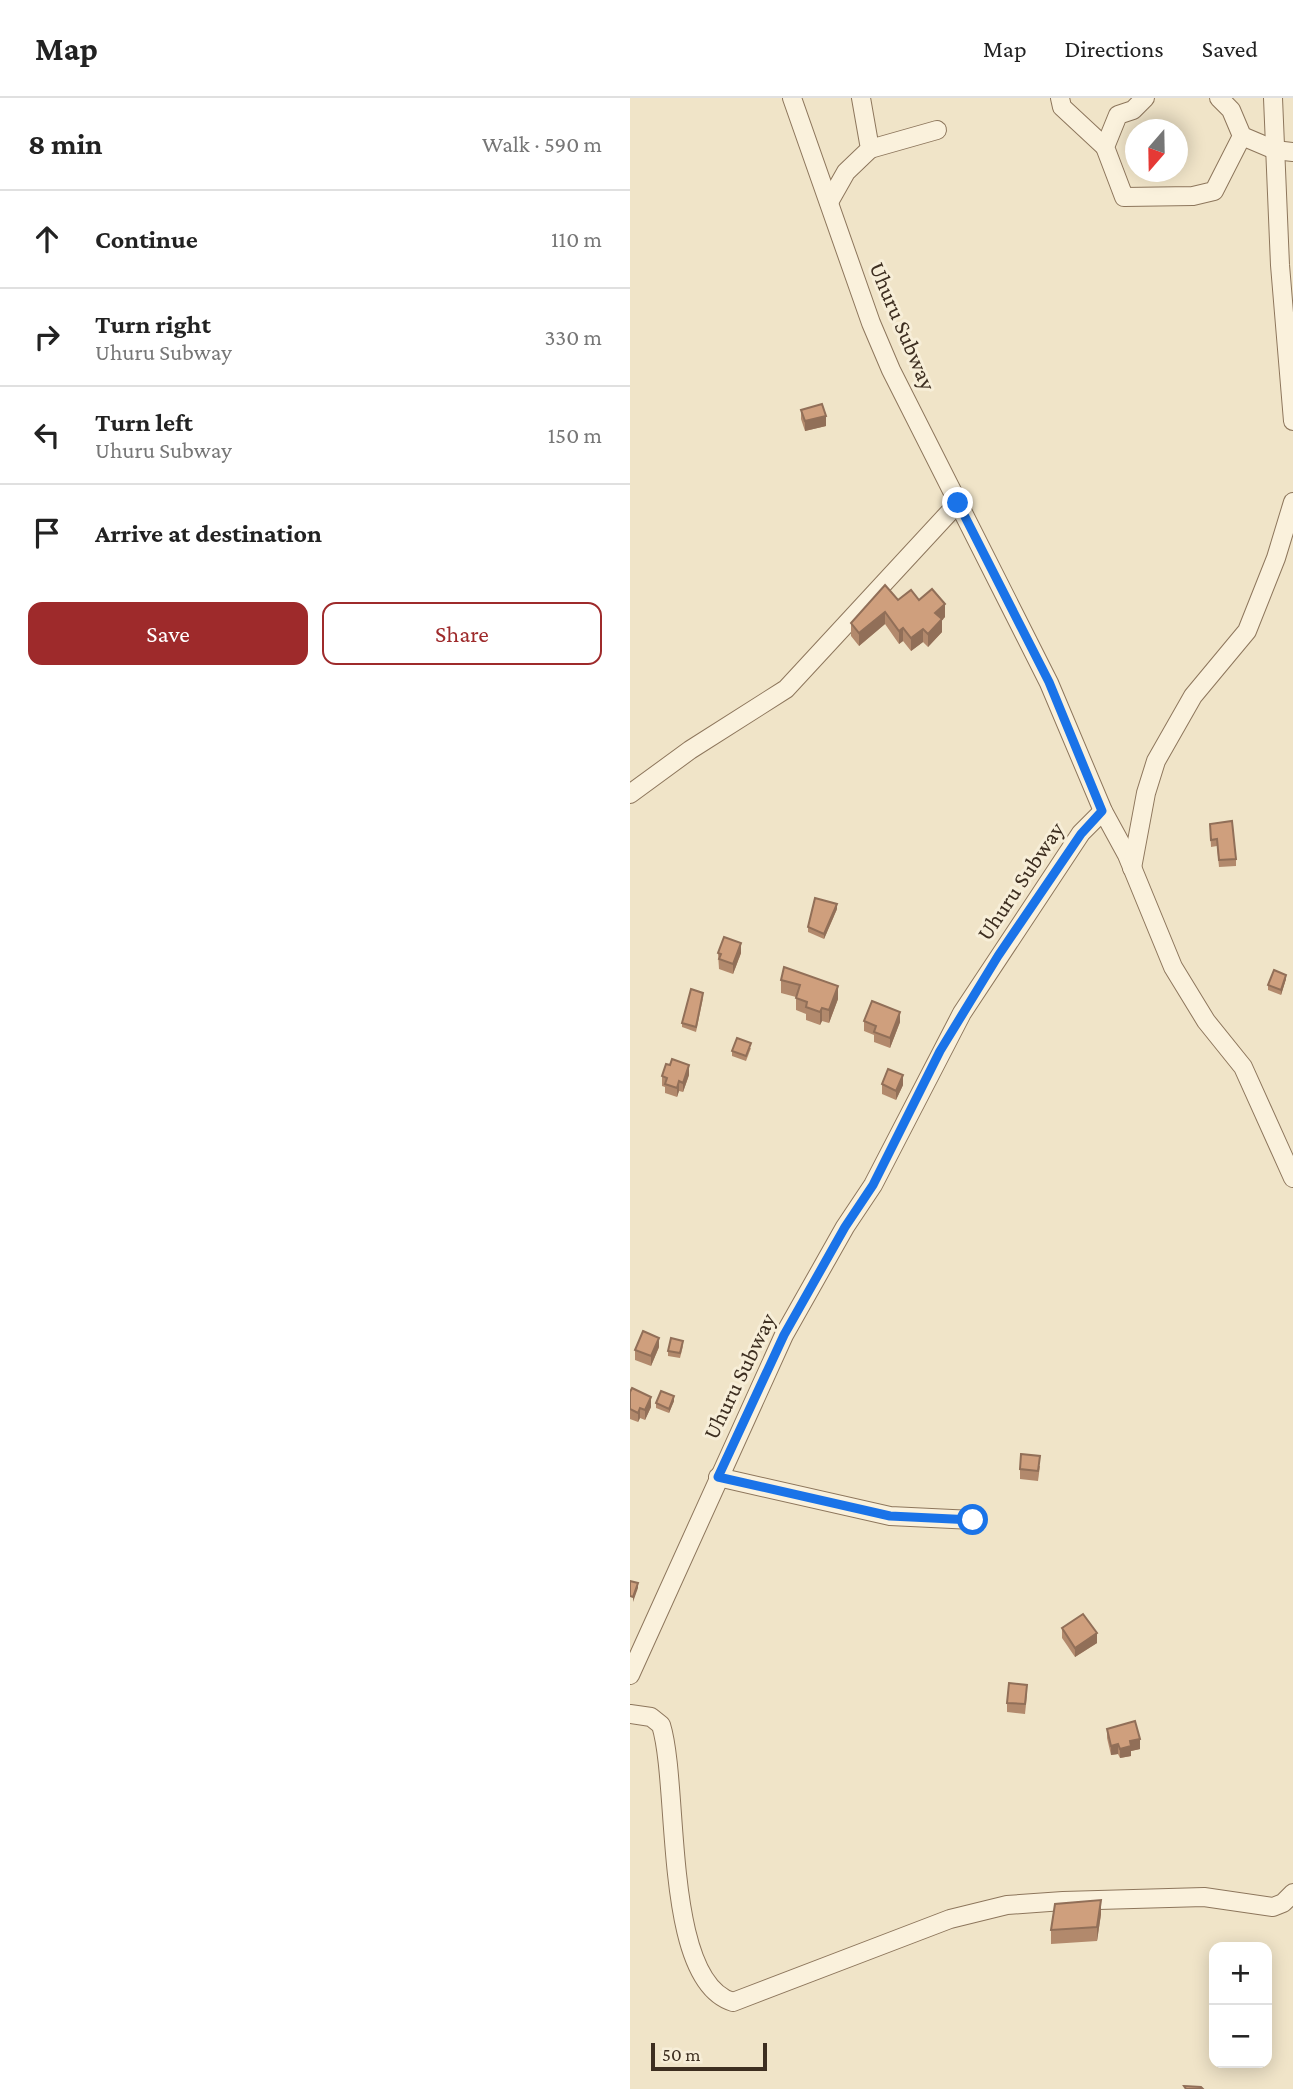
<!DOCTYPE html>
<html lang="en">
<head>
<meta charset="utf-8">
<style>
	:root { --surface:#fff; --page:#f6f6f6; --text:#222; --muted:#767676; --line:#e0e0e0; --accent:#9e2a2b }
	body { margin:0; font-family:"Crimson Pro",serif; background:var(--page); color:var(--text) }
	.controls { position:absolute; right:21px; bottom:21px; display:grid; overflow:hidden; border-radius:14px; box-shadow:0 4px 18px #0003 }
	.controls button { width:63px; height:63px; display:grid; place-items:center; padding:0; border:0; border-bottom:2px solid var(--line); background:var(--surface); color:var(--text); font:35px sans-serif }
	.compass { position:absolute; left:495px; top:21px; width:63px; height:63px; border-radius:50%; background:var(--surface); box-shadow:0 4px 18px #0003; rotate:200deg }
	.scale { position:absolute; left:21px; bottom:18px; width:116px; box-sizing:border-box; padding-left:7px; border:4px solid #3d2e20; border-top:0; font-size:19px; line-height:24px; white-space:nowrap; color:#3d2e20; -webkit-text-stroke:5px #f7eed8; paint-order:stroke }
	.stop { position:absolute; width:21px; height:21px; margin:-16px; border:5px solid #1a73e8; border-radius:50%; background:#fff }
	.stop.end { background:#1a73e8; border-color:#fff; box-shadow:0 2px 7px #0008 }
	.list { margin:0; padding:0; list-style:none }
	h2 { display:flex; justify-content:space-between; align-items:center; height:91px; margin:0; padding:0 28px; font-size:30px }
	h2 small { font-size:23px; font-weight:400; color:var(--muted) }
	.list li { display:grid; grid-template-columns:46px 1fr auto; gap:21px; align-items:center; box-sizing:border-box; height:98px; padding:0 28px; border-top:2px solid var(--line) }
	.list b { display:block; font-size:26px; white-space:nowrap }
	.list p { margin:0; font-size:23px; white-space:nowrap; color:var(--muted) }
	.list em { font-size:23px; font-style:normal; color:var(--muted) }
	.actions { display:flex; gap:14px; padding:21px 28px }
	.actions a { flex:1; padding:16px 0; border:2px solid var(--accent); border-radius:14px; text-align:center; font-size:24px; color:var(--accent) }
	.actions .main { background:var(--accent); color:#fff }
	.icon { flex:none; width:38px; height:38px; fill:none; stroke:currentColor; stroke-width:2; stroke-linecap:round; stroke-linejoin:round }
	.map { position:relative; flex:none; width:663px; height:1991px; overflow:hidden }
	header { display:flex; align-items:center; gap:42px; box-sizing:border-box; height:98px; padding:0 35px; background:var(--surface); border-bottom:2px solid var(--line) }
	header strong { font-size:33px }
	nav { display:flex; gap:38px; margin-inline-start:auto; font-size:24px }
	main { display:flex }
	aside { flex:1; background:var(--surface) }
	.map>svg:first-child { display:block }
</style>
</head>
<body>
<header>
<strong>Map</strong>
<nav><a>Map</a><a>Directions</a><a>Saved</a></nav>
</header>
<main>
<aside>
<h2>8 min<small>Walk · 590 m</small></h2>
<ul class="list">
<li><svg class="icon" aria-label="ahead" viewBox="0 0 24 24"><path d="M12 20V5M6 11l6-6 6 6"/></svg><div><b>Continue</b></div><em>110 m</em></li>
<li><svg class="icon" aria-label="right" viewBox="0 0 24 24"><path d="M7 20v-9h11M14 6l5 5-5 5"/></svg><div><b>Turn right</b><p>Uhuru Subway</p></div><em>330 m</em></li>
<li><svg class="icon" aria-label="left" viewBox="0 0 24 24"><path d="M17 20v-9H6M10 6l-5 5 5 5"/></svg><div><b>Turn left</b><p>Uhuru Subway</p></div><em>150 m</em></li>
<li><svg class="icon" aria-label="arrive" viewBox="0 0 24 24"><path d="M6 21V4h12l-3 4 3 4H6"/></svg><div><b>Arrive at destination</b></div></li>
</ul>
<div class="actions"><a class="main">Save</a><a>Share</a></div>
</aside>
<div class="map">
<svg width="663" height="1991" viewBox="0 0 663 1991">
	<rect width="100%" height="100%" fill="#f0e4c8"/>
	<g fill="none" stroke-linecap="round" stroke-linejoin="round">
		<g stroke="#8d765c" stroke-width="20">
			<g id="minor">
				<path d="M162,0l79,225 20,47 158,313 54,128 24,44 46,112 33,54 37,46 50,111"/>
				<path d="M430,0l2,9 43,40"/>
				<path d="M515,0l-12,12 -15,5 -13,32 19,50 69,-1 21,-5 28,-55"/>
				<path d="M589,0l12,12 11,26 33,14 18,2"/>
				<path d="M643,0l7,167 13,156"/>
				<path d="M240,51l67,-19"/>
				<path d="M199,104l17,-30 24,-23 -9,-51"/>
				<path d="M0,696l60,-44 96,-61 172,-186"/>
				<path d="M502,770l14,-75 10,-32 37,-65 54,-65 29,-73 17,-56"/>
				<path d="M88,1379l172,39 83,4"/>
				<path d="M0,1577l154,-340 61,-108 28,-42 89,-172 119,-180 22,-22"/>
				<path d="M0,1616l21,3 10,8c19,61 1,256 72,277l217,-83 57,-14 56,-4 141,-4 69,10 10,-4 10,-10"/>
			</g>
		</g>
		<use href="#minor" stroke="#faf1dc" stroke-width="18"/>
	</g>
	<g fill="#b2896c">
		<path d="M171,312l25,16 -21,5 -4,-12z"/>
		<path d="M268,502h21l26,17 -3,3v12l-14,15 -5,-5 -12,9 -8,-10 -4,3 -14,-20 -26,22 -8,-10v-13z"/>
		<path d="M580,726l26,35v7l-17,1 -2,-21 -6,1z"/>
		<path d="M207,811l-13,30 -16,-7v-5z"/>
		<path d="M88,855h23l-8,21 -14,-5z"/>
		<path d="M154,869l54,32 -9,24 -7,-2 -2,4 -14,-5v-6l-10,-4v-13l-15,-4v-13z"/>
		<path d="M656,881l-5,16 -13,-5v-5z"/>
		<path d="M73,900l-7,34 -14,-5v-4z"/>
		<path d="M234,923l36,1 -10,26 -16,-6v-7l-10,-4z"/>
		<path d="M121,950l-5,13 -14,-5v-5z"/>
		<path d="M59,977l-6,17 -4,-1 -2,6 -12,-4v-6l-3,-1v-10z"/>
		<path d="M252,986l21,1 -7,15 -14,-6z"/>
		<path d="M53,1248l-3,12 -12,-2v-5z"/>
		<path d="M29,1249l-8,19 -16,-6v-10z"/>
		<path d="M0,1294l21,15 -6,13 -5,-2 -2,4 -8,-3z"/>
		<path d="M44,1303l-5,12 -13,-5v-5z"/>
		<path d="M410,1368l-2,15 -18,-2v-10z"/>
		<path d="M432,1530l35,15 -22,14 -13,-19z"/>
		<path d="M397,1597l-2,19 -18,-2v-9z"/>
		<path d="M477,1631l33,20 -9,2v5l-11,2 -2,-4 -7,1 -4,-17z"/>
		<path d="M471,1816l-4,27 -46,3v-14z"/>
	</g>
	<g fill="#916f58">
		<path d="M196,318v10l-21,5v-10z"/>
		<path d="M315,506v13l-3,3v12l-14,15v-13l7,-21z"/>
		<path d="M255,514v12l-26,22v-13z"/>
		<path d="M273,530v13l-4,3v-13z"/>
		<path d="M293,531v13l-12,9v-13z"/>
		<path d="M207,806v5l-13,30v-5z"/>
		<path d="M111,845v10l-8,21v-10z"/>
		<path d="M656,877v4l-5,16v-5z"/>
		<path d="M208,888v13l-9,24v-13z"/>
		<path d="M192,910v13l-2,4v-13z"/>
		<path d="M270,914v10l-10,26v-10z"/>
		<path d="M59,967v10l-6,17v-9z"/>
		<path d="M273,977v10l-7,15v-9z"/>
		<path d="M49,983v10l-2,6v-9z"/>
		<path d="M29,1240v9l-8,19v-10z"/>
		<path d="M44,1298v5l-5,12v-4z"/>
		<path d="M21,1299v10l-6,13v-10z"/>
		<path d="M10,1310v10l-2,4v-9z"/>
		<path d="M8,1485v5l-5,14v-5z"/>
		<path d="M467,1535v10l-22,14v-9z"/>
		<path d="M510,1641v10l-9,2v5l-11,2v-9l10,-8z"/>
		<path d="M488,1646v10l-7,1v-9z"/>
		<path d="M471,1802v14l-4,27v-14z"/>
	</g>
	<g fill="#cf9f7d" stroke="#916f58" stroke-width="2">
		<path d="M192,306l4,12 -21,5 -4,-11z"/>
		<path d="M255,487l13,15 13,-10 8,10 13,-11 13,15 -10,9 7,6 -14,15 -5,-5 -12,9 -8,-10 -4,3 -14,-19 -26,21 -8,-10z"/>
		<path d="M602,723l4,38 -17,1 -2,-21 -6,1 -1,-16z"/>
		<path d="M185,800l22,6 -13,30 -16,-7z"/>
		<path d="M94,839l17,6 -8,21 -14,-5 2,-5 -3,-1z"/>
		<path d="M154,869l54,19 -9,24 -7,-2 -2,4 -14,-5 1,-5 -11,-4 4,-13 -19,-5z"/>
		<path d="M644,872l12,5 -5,15 -13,-5z"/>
		<path d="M61,891l12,4 -7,34 -14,-4z"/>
		<path d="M242,903l28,11 -10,26 -16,-6 2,-6 -12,-5z"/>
		<path d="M107,940l14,5 -5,13 -14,-5z"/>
		<path d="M42,961l17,6 -6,18 -4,-2 -2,7 -12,-4 2,-6 -5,-2 4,-12 4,1z"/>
		<path d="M258,971l15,6 -7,16 -14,-7z"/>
		<path d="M13,1233l16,7 -8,18 -16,-6z"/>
		<path d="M41,1240l12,3 -3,12 -12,-2z"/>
		<path d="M2,1290l19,9 -6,13 -5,-2 -2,5 -8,-4v-17z"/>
		<path d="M31,1293l13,5 -5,13 -13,-6z"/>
		<path d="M391,1356l19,2 -2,15 -18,-2z"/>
		<path d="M0,1483l8,2 -5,14 -3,-1z"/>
		<path d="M453,1516l14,19 -22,15 -13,-20z"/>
		<path d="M379,1585l18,2 -2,19 -18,-1z"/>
		<path d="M505,1623l5,18 -10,2 1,5 -11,3 -2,-5 -7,2 -4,-17z"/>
		<path d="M471,1802l-4,27 -46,3 4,-26z"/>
		<path d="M554,1988l17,1 2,2h-17z"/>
	</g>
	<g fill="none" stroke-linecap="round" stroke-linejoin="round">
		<path stroke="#1a73e8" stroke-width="9" d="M328,405l91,179 53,129 -21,23 -83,122 -58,95 -67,134 -28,42 -61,108 -66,142 172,39 83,4"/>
	</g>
	<g text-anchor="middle" stroke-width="6" stroke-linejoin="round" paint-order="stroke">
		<g font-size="23" fill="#3d2e20" stroke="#f7eed8">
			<text transform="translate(273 228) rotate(67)" y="8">Uhuru Subway</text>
			<text transform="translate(390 783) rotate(-56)" y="8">Uhuru Subway</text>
			<text transform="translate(109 1278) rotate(-64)" y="8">Uhuru Subway</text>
		</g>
	</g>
</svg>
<div class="controls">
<button>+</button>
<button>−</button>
</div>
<svg class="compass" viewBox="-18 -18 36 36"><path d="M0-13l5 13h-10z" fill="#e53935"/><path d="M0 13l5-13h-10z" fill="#767676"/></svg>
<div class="scale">50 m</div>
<div class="stop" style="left:343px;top:1422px"></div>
<div class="stop end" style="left:328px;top:405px"></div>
</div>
</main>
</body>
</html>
